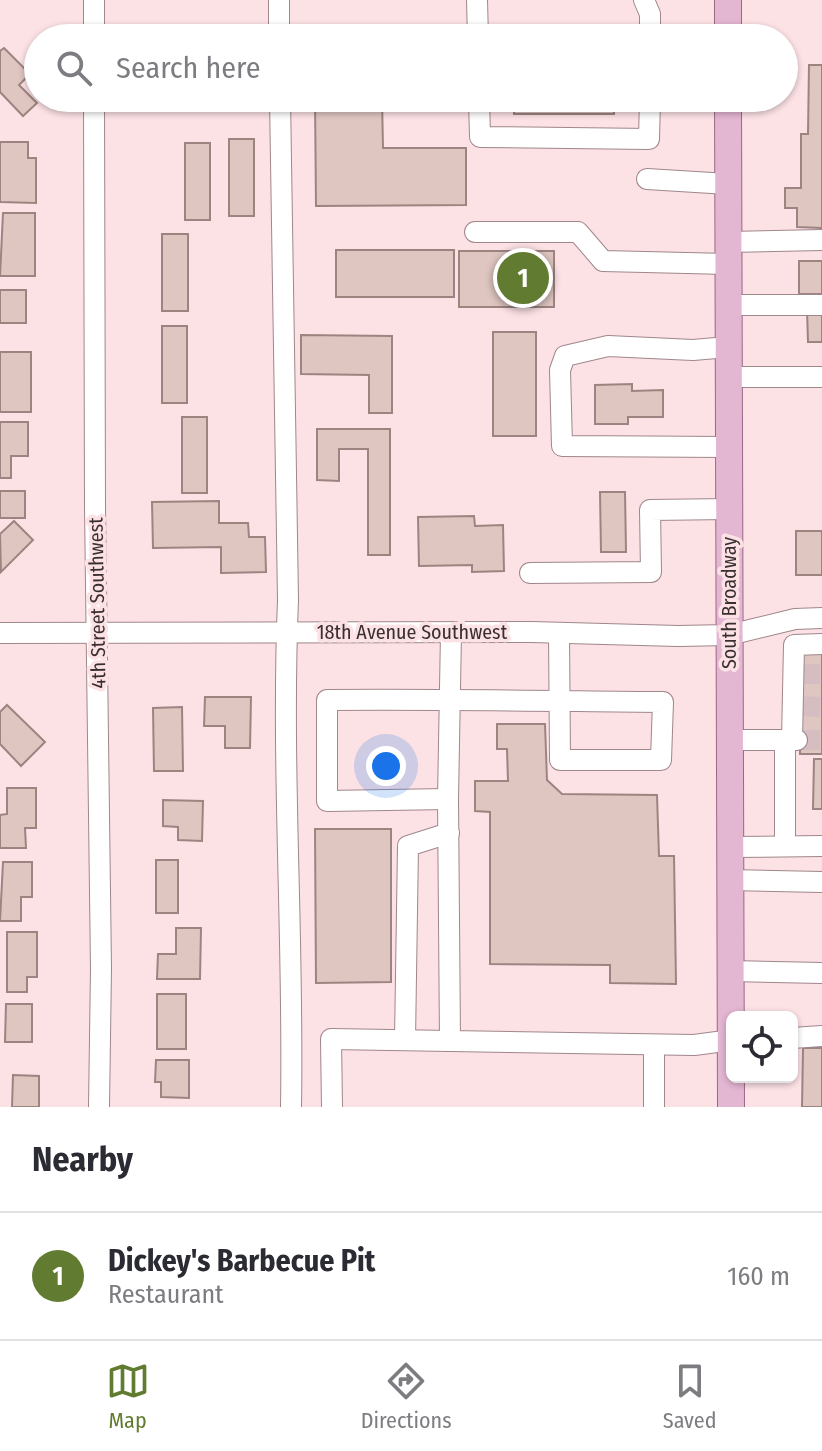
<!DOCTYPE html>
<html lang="en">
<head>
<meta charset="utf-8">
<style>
	:root { --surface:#fff; --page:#f2f2f3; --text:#2b2b33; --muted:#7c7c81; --line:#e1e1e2; --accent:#617c30 }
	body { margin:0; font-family:"Fira Sans Condensed",sans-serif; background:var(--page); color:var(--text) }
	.controls { position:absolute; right:24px; bottom:24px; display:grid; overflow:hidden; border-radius:12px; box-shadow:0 2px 6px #0004 }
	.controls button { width:72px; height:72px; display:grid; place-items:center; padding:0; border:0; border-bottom:2px solid var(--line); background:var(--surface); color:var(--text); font:40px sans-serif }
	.you { position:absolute; left:386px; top:766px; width:28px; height:28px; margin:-20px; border:6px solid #fff; border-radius:50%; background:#1a73e8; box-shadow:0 0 0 12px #1a73e833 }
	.badge { display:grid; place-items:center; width:52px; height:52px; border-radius:50%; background:var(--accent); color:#fff; font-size:26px; font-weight:700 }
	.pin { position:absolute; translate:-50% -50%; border:4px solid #fff; box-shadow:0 2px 8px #0006 }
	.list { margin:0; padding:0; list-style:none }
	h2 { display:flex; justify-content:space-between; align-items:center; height:104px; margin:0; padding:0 32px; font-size:34px }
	h2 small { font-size:26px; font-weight:400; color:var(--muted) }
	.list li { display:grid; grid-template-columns:52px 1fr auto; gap:24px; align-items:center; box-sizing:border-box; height:128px; padding:0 32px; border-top:2px solid var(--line) }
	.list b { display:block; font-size:30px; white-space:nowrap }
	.list p { margin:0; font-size:26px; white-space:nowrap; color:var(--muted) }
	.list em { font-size:26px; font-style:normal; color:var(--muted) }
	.icon { flex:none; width:44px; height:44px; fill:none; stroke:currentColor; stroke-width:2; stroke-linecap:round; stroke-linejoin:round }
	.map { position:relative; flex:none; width:822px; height:1107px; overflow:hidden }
	.search { position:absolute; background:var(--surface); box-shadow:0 2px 6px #0004; left:24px; right:24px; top:24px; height:88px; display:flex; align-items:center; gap:20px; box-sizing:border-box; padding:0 28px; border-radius:44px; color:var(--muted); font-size:30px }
	.sheet { height:232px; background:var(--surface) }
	nav { display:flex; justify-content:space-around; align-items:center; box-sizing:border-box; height:112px; border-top:2px solid var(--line); background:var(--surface); font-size:22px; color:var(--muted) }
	nav a { display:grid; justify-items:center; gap:4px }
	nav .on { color:var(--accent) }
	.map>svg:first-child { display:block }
</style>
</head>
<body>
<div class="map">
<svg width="822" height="1107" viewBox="0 0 822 1107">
	<rect width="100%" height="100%" fill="#fce1e5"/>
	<g fill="#dfc6c1" stroke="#9c8580" stroke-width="2">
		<path d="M4,48l26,26 -11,11 18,18 -14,13 -23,-24v-41z"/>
		<path d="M809,65h13v163l-25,-1v-19h-12v-20h16v-54h7z"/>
		<rect x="149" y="98" width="67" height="10"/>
		<path d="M315,98h67l1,50h83v57l-150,1z"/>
		<rect x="514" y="98" width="100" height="16"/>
		<rect x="229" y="139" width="25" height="77"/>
		<path d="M0,142h28v16h8v45l-36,-1z"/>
		<rect x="185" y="143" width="25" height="77"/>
		<path d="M3,213h32v63h-35z"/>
		<rect x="162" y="234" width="26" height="77"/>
		<rect x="336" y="250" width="118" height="47"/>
		<rect x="459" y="251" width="95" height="56"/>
		<rect x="799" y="261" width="23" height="33"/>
		<rect x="0" y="290" width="26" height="33"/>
		<path d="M807,310h15v32h-14z"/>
		<rect x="162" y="326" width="25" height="77"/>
		<rect x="493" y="332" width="43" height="104"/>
		<path d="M301,335l91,1v77h-23v-38l-68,-1z"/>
		<rect x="0" y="352" width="31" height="60"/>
		<path d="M632,384v7l31,-1v27h-35v7h-33v-39z"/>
		<rect x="182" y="417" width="25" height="76"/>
		<path d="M0,422h28v34h-17v22h-11z"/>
		<path d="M317,429h73v126h-22v-106h-29v32l-22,-1z"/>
		<rect x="0" y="491" width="25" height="27"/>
		<path d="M600,492h25l1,60h-25z"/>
		<path d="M219,501v22h29l1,14h16l1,35 -45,1v-26l-68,1 -1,-46z"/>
		<path d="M474,516l1,10 28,-1 1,46 -32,1v-7l-53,1 -1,-49z"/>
		<path d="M14,521l19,19 -32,32 -1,-38z"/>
		<rect x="796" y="531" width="26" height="44"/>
		<rect x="800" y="648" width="22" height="106"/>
		<path d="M205,697h46l-1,51h-25v-22h-21z"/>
		<path d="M7,705l38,37 -24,24 -21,-22v-32z"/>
		<path d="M182,707l1,64h-29l-1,-63z"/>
		<path d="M497,724h48l2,56 15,14 95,1 2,61h15l2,128 -66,-1v-18l-120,-1v-152l-15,-1v-30h33l-1,-32h-10z"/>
		<path d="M814,759h8v50h-9z"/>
		<path d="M7,788h29v40h-11l1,20h-26v-33l7,-1z"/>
		<path d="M163,800l40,1 -1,40 -24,-1v-13l-15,-1z"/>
		<path d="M315,829h76v153l-75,1z"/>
		<rect x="156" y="860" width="22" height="53"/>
		<path d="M3,862h29v35h-11v24h-21z"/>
		<path d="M176,928h25l-1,51h-43l1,-25h18z"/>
		<path d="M7,932h30v45h-10v15h-20z"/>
		<rect x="157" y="994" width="29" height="55"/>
		<path d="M6,1004h26v38h-27z"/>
		<path d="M803,1048h19v59h-20z"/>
		<path d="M156,1060h33v38l-28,-1v-15h-6z"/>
		<path d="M13,1075l26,1v31h-27z"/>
	</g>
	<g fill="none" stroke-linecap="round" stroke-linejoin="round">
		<g stroke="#d5bdc1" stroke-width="20" stroke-dasharray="20 10" stroke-linecap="butt">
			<path d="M800,674h22"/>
			<path d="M800,706l22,1"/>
			<path d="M800,740h22"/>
		</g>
		<g stroke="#9f878b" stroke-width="22">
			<g id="minor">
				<path d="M94,0v38"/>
				<path d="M279,0v38"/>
				<path d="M477,0l1,38"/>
				<path d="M644,0l6,14v24"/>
				<path d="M94,98l1,409 6,462 -2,138"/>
				<path d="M280,98l8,502c-7,169 6,338 3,507"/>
				<path d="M479,98l1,39 169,2 1,-41"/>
				<path d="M647,179l81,5"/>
				<path d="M475,232h103l25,29 125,3"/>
				<path d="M728,242l94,-2"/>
				<path d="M728,305h94"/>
				<path d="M728,347l-35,3 -85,-4 -43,10 -5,14 2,76 166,1"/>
				<path d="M728,377h94"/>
				<path d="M530,573l121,-1 -1,-62 79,-1"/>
				<path d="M0,633l531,-1 147,4 51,-1 66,-16 27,-1"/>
				<path d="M451,633l-3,166 2,242 244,4 38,-5"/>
				<path d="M729,740h68"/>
				<path d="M785,740v106"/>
				<path d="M792,740l2,-95 28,-1"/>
				<path d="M448,799l-121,2v-101c112,-1 224,1 336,2l-2,58h-101l-1,-127"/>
				<path d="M730,847l92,-1"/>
				<path d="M730,880l92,2"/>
				<path d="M730,971l92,2"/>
				<path d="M792,1038l30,-2"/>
				<path d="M405,1040l3,-194 41,-13"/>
				<path d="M332,1107l-1,-68 119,2"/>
				<path d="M654,1107v-62"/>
			</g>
		</g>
		<g stroke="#9c6886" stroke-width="28">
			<g id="major">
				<path d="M728,0v38"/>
				<path d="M728,98l3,1009"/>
			</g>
		</g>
		<use href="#minor" stroke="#fff" stroke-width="20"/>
		<use href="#major" stroke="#e3b6d2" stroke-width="26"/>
	</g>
	<g text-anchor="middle" stroke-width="7" stroke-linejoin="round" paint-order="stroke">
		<g font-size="20" fill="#392f31" stroke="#fce1e5">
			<text transform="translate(97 603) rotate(-91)" y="7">4th Street Southwest</text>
			<text transform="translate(729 603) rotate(-90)" y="7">South Broadway</text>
			<text x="412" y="639">18th Avenue Southwest</text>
		</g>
	</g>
</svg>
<div class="controls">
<button><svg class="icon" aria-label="locate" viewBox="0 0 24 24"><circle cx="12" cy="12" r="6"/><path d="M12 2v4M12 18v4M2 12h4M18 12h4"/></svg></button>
</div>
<div class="you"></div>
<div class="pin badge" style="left:523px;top:278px">1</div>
<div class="search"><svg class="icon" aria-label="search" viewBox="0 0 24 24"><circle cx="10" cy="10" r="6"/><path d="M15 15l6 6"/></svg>Search here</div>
</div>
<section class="sheet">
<h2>Nearby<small></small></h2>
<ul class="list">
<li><span class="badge">1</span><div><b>Dickey's Barbecue Pit</b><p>Restaurant</p></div><em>160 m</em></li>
</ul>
</section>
<nav>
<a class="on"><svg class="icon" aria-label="map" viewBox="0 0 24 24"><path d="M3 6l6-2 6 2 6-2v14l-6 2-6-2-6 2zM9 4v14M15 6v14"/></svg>Map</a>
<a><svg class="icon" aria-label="directions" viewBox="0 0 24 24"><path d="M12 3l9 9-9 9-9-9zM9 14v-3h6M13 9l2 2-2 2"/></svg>Directions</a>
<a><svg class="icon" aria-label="saved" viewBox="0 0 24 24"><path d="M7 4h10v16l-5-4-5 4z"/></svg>Saved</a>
</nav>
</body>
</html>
